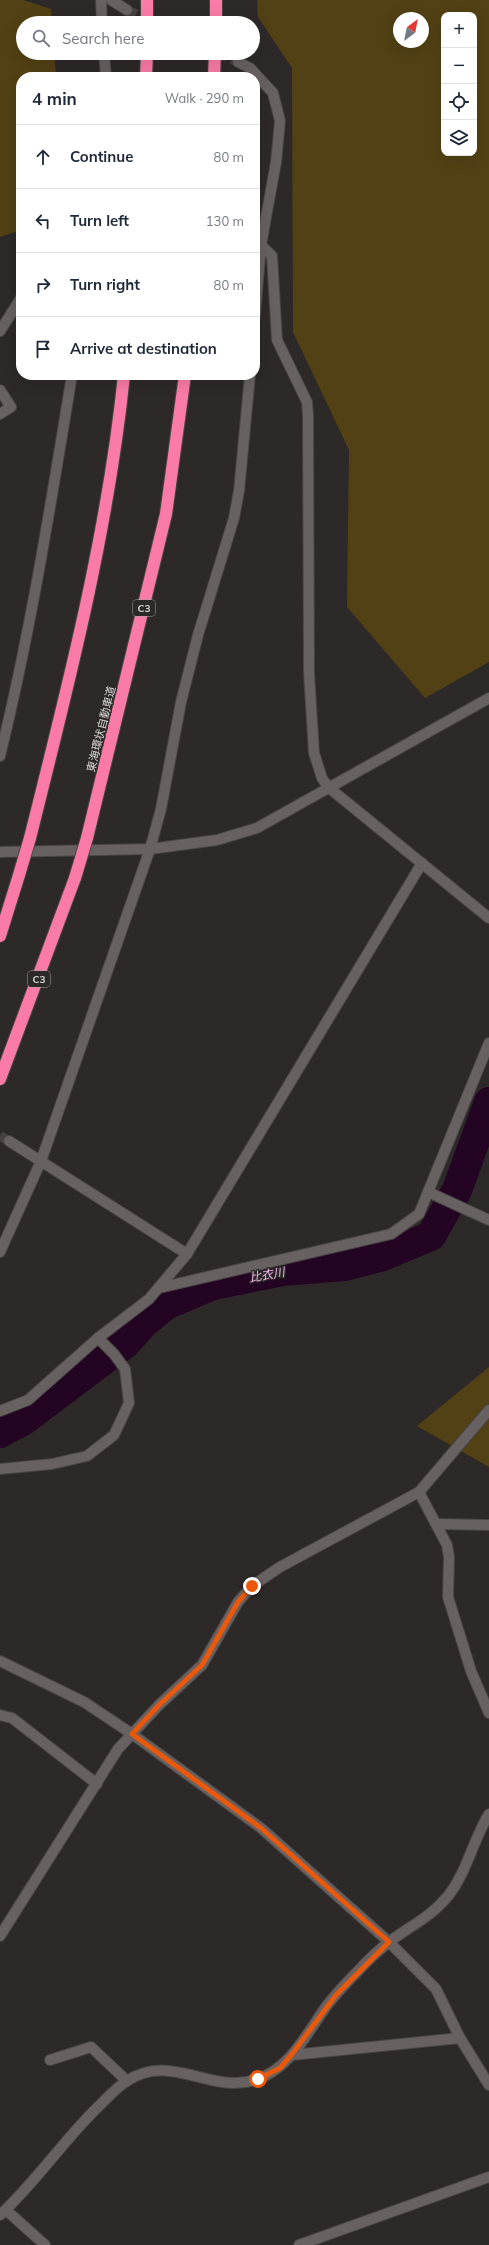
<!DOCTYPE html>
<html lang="en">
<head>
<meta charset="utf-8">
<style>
	:root { --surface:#fff; --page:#f2f2f3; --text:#1f2937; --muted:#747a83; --line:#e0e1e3 }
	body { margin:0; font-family:Mulish,"Noto Sans JP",sans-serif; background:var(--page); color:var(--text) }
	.controls { position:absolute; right:12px; top:12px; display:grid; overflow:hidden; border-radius:8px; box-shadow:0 4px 16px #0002 }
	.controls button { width:36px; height:36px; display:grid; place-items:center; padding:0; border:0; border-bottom:1px solid var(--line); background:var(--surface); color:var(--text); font:20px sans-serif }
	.compass { position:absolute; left:393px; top:12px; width:36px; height:36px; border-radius:50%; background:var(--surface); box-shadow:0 4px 16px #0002; rotate:32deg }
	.stop { position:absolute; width:12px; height:12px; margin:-9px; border:3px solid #ea580c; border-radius:50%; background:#fff }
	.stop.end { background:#ea580c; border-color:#fff; box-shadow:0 1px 4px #0008 }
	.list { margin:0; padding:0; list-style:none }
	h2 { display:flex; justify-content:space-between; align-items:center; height:52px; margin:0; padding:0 16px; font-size:17px }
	h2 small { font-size:13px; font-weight:400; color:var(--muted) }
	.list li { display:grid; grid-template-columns:26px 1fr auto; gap:12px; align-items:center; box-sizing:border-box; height:64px; padding:0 16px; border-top:1px solid var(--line) }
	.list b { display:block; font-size:15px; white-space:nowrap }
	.list em { font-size:13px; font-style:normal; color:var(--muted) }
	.icon { flex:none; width:22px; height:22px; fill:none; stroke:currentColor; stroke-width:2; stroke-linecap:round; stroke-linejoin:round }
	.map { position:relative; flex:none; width:489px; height:2245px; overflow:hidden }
	.search { position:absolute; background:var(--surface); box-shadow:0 4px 16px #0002; left:16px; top:16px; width:244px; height:44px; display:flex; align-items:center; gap:10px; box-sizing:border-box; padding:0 14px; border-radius:22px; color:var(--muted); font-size:15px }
	.panel { position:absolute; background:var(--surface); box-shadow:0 4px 16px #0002; left:16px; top:72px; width:244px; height:308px; border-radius:16px }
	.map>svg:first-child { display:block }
</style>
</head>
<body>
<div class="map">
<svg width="489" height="2245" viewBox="0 0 489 2245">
	<rect width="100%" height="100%" fill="#2d2928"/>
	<g fill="#524114" fill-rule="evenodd">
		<path d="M0,0h23l28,9 1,14h-29v30h31l2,24h-35v153l-21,7z"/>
		<path d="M257,0h232v662l-64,36 -78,-91 2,-157 -56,-118 -1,-264 -34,-51zM444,15h30v138h-30zM399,18h24v24h-24z"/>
		<path d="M489,1367v100l-72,-41z"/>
	</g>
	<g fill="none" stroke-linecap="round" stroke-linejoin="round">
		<path stroke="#230422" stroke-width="30" d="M0,1433l24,-13 101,-76 18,-20 23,-19 47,-20 70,-14 62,-5 38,-10 48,-20 26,-46 32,-88"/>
		<g stroke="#474342" stroke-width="10" stroke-dasharray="10 5" stroke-linecap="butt">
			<path d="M127,10l28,13"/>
			<path d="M218,53l20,9"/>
			<path d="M0,1136l9,5"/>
		</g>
		<g stroke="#484544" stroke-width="12">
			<g id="minor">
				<path d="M101,0l1,23"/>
				<path d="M111,0l16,10"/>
				<path d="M104,53l2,24"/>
				<path d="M238,62l12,6 23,25 7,28 -4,41 -15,83 -6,70"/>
				<path d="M261,245l11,11 5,84 30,62 1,14 1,257 5,80 8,25 6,9 161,131"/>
				<path d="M0,331l21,-33"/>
				<path d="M0,390l11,17 -11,7"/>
				<path d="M0,756c31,-126 51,-254 72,-381"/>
				<path d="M0,852l150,-3 67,-9 40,-12 232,-130"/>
				<path d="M9,1141l178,113"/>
				<path d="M428,1192l61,28"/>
				<path d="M0,1252l41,-91 109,-312 11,-40 20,-107 17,-67 36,-117 5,-27 11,-116"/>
				<path d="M159,1288l232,-54 28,-20 70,-171"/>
				<path d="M0,1411l28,-11 70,-62 51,-39 38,-45 235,-391"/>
				<path d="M0,1469l52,-5 35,-8 27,-21 15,-32 -4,-34 -11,-15 -16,-16"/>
				<path d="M419,1492l28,53 2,12 -1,40 23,74 18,42"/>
				<path d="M437,1524l52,1"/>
				<path d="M0,1661l84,41 48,32 129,94 128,114 47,47 24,49 29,47"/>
				<path d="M0,1715l12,3 85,66"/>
				<path d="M0,1936l118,-187 41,-44 43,-40 36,-63 14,-16 28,-19 139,-75 70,-82"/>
				<path d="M292,2055l168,-17"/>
				<path d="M50,2060l41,-13 36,34"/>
				<path d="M6,2210l39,35"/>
				<path d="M299,2245l190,-68"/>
			</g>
		</g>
		<g stroke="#484544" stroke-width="12">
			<path id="tertiary" d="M0,2215c37,-34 65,-77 101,-111 8,-8 16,-17 26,-23 43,-29 83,13 128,-1 33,-10 50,-43 68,-69 10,-15 23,-28 36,-41 9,-10 20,-20 30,-28 21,-16 42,-25 59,-46 19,-24 25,-56 41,-82"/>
		</g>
		<g stroke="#484544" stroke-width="14">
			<g id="motorway">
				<path d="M147,23v-23"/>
				<path d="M216,23v-23"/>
				<path d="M146,77l1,-24"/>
				<path d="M214,77l1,-24"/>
				<path d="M30,838c38,-152 78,-306 94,-463"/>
				<path d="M87,838l79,-324 19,-139"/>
				<path d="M0,936l19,-61"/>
				<path d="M0,1079l75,-201"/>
			</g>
		</g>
		<use href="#minor" stroke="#676261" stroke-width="10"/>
		<use href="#tertiary" stroke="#676261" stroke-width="10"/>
		<use href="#motorway" stroke="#fa7ba7" stroke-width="12"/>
		<g stroke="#484544" stroke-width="14" stroke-linecap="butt">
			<g id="motorway-bridge">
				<path d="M19,875l11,-37"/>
				<path d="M75,878l12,-40"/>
			</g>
		</g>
		<use href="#motorway-bridge" stroke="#fa7ba7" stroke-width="12"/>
	</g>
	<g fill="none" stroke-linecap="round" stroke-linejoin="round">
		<path stroke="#ea580c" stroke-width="5" d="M252,1586l-14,16 -36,63 -43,40 -27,29 129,94 128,114 -53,53 -44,59 -12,14 -22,11"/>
	</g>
	<g text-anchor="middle" stroke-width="3" stroke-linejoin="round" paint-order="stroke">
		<g fill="#2d2928" stroke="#a6a4a2" stroke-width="1">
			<rect x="133" y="600" width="22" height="16" rx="3"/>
			<rect x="28" y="971" width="22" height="16" rx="3"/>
		</g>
		<g font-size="10" font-weight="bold" fill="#dad8d7">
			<text x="144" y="612">C3</text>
			<text x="39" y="983">C3</text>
		</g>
		<g font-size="11" fill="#dad8d7" stroke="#2d2928">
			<text transform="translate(101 729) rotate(-76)" y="4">東海環状自動車道</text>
		</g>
		<g font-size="12" font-style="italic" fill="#f3b4ec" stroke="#2d2928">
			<text transform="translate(267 1275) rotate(-10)" y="4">比衣川</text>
		</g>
	</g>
</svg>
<div class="controls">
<button>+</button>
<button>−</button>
<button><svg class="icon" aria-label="locate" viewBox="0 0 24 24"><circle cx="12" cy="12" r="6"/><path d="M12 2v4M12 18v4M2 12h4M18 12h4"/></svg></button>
<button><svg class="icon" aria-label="layers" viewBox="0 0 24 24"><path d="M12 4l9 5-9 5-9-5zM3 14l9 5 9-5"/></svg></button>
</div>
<svg class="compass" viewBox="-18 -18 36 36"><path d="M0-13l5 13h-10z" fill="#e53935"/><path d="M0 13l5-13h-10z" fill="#747a83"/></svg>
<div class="stop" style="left:258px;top:2079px"></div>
<div class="stop end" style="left:252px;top:1586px"></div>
<div class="search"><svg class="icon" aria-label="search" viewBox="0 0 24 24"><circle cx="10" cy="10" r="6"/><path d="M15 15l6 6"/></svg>Search here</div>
<section class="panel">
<h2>4 min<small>Walk · 290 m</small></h2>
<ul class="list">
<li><svg class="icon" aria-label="ahead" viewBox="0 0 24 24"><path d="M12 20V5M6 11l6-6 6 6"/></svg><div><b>Continue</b></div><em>80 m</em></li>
<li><svg class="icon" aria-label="left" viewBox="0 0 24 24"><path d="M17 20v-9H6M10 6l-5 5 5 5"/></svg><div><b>Turn left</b></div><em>130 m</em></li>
<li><svg class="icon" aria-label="right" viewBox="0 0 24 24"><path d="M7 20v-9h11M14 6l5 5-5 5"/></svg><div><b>Turn right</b></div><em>80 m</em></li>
<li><svg class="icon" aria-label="arrive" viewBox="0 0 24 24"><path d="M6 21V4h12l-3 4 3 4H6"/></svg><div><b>Arrive at destination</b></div></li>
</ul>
</section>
</div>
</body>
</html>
